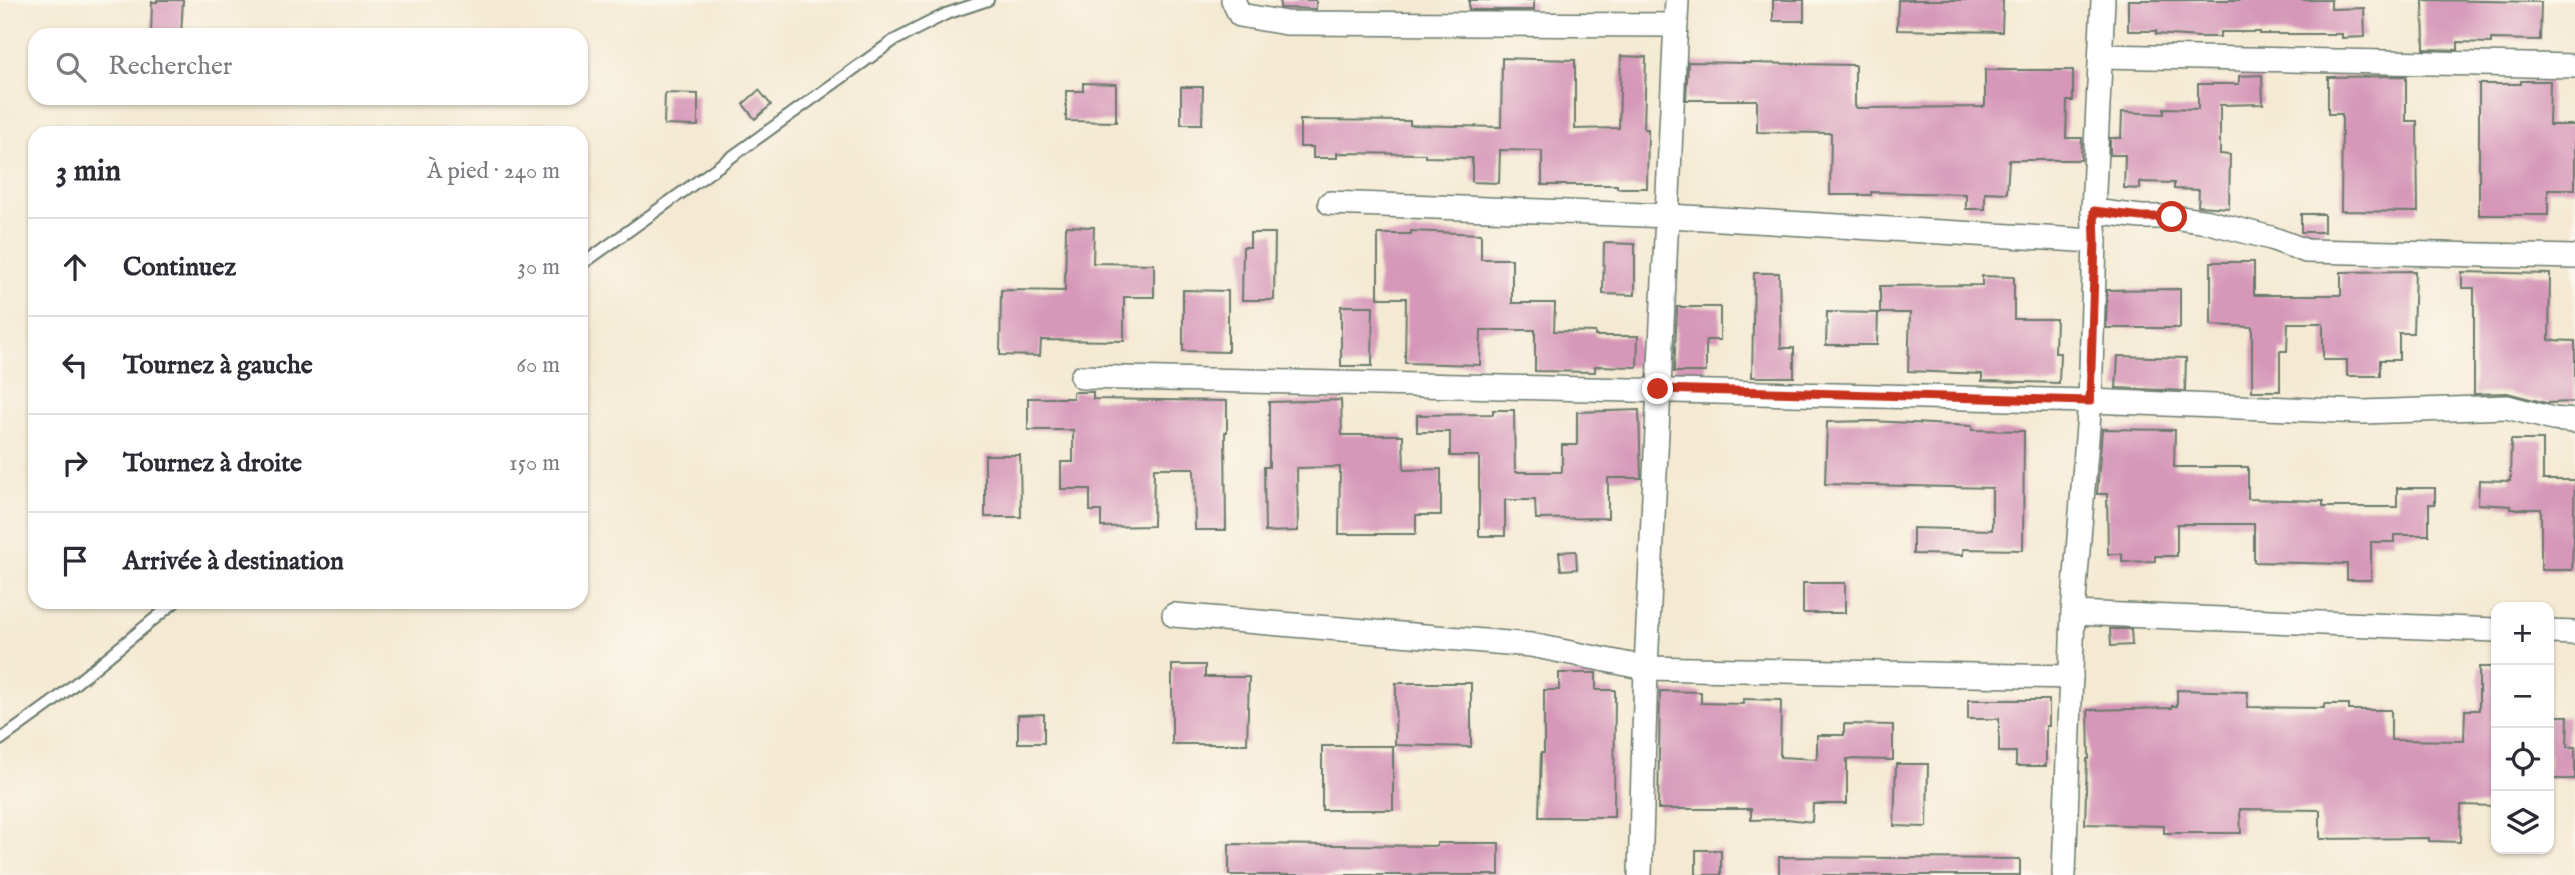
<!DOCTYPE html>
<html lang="fr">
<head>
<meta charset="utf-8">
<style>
	:root { --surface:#fff; --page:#f7f7f7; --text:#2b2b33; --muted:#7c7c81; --line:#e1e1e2 }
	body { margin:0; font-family:"IM FELL English",serif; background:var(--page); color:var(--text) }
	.controls { position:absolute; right:21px; bottom:21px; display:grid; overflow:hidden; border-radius:14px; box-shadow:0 2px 5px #0004 }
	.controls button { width:63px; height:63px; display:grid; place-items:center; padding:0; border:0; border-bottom:2px solid var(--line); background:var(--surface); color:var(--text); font:35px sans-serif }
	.stop { position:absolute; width:21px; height:21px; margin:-16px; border:5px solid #c8321e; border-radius:50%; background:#fff }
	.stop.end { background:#c8321e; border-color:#fff; box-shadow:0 2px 7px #0008 }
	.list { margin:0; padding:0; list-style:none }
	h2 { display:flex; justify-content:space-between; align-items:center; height:91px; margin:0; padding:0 28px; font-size:30px }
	h2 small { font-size:23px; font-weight:400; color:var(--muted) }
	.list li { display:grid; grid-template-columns:46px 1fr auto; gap:21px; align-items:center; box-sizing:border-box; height:98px; padding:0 28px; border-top:2px solid var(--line) }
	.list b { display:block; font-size:26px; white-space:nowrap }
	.list em { font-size:23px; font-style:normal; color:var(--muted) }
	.icon { flex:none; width:38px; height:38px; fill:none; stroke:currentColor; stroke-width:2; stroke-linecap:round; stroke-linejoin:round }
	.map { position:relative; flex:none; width:2575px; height:875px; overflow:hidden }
	.search { position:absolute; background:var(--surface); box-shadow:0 2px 5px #0004; left:28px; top:28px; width:560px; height:77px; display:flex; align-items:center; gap:18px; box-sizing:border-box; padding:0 24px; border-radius:21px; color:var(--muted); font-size:26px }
	.panel { position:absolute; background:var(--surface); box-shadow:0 2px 5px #0004; left:28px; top:126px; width:560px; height:483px; border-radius:21px }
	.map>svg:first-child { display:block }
</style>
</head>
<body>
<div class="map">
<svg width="2575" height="875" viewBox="0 0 2575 875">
	<rect width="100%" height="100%" fill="#fbf7ec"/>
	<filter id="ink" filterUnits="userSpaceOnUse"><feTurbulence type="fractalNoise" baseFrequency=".0143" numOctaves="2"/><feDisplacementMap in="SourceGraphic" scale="14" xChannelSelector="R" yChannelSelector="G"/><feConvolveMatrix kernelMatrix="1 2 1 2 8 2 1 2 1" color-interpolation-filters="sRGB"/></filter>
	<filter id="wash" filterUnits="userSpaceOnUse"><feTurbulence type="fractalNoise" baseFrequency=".00686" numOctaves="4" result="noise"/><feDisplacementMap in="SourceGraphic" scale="28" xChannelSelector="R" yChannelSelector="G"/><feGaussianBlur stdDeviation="1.57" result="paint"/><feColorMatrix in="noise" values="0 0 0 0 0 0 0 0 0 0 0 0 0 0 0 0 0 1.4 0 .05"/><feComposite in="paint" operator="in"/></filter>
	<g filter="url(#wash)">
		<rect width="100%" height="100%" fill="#f4ead3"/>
		<g id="blocks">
			<g fill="#d697b8">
				<path d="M157,0h26l-2,35h-30l1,-33h5z"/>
				<path d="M1280,0h36v9l-36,-1z"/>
				<rect x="1469" y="0" width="65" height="10"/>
				<rect x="1773" y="0" width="31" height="21"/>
				<path d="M1898,0h105l-1,32 -105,-2z"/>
				<path d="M2128,0h203v9l33,-1 1,29 -23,1v-4h-82v-2h-40v5h-21l-43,-3v-3h-28z"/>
				<path d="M2423,0l118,2 -1,38 -49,-1v4l-33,-1v8l-34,-1z"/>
				<path d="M1621,56l25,1 -2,72h4l-1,59h-30v-3h-75v-34l-42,-1 -1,33 -27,-1v-24l-47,-1v-3l-88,-1v5h-24v-11h-13v-27l110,1v4l91,2 1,-69 73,2v69l44,-1z"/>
				<path d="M1688,62l167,3v41l2,2 126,-1 2,-2v-35h88v31h-6l-1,37h16l-1,22h-72l-2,33 -22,-1v17h-19v-15l-95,-2v3h-41l1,-62 -74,-1v-32h-71z"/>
				<path d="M2262,75l1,29 -43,1v49l10,1 -1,53 -31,-2 1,-16 -25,-1v-6l-34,-1v7l-16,-1 1,-33h-15v-17h11l1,-26 42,2v-6l34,1v-25h41v-8z"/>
				<path d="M2406,76v45h11l1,91 -77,-1 1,-97h-14v-37z"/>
				<path d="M2521,81h29l-1,44h26v64h-27v26h-69v-131h42z"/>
				<path d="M1083,83l33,1v38l-50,-1v-30h17z"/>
				<path d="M1181,87h22l-1,37h-21z"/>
				<path d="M759,90l12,15 -16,14 -12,-15z"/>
				<path d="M665,93l33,1v32l-34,-1z"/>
				<rect x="2301" y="214" width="23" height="18"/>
				<path d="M1066,226l28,1 -1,36 61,1v33h-30v44l-83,-1 -1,16 -40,-1 1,-65 64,1z"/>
				<path d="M1411,231l70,3v25h31v44h43l-1,28 41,1v4h43l-1,31 -42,-1v6l-60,-1v-41h-54l-1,35 -75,-2 1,-65h-28v-64h33z"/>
				<path d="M1250,233h25l-1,67h-32l1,-53h7z"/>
				<path d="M1604,243l31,1v51l-32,-1z"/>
				<path d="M2211,262h43v33h87v-23l74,-1 -2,62h-14v27h-19v16h-33v-16h-24v-37h-35l-1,28h-7v40h-28v-64l-41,-2z"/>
				<path d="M2462,272l88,2 -1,66 26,1v61l-29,1 -39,-10 -33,1v-106h-12z"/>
				<path d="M1754,273h25l2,75h13v29h-42z"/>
				<path d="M1982,276l32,1v42h42l-1,34h5l-1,30 -77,-2v-7l-74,-3 2,-58h-30v-27l102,-1z"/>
				<path d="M2180,289v39h-74l1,-38z"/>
				<path d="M1183,290l45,1v61l-45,-1z"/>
				<path d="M1341,306h32l-1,60h-31z"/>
				<path d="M1677,307h43v33h-14v32h-32z"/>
				<path d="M1827,312l51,1 -1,32h-51z"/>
				<path d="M2118,356l68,2 -1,33 -69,-3z"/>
				<path d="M1073,392h20v7l134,2v31h-2l1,98h-31l-1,-62h-40l-1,58 -52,1v-16h-11v-22h-29v-27h12v-32h-45v-32h45z"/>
				<path d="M1341,400l1,35h61l1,35 37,-1v46h-25v19h-77l1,-67 -43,1 1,63 -33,1 -1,-65h5v-65z"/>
				<path d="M1493,410h21l1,62h47v-27h15v-33l62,-2 2,68h-33v40l-72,1 -1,-19h-30v36h-26v-80h-29v-24h-33v-17l76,-1z"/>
				<path d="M1871,421l101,5v4l52,1 -1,119 -60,-1v6l-50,-1v-26l79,2v-42l-167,-4 2,-62z"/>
				<path d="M2102,429l73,1 -1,37h74v32l75,2v6h74v-19h38v16h-6v31h-35v7h-23v38h-24v-16l-93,-2v-38h-77v32h-22v5l-33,1v-8h-14l-1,-60h-10z"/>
				<path d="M2511,440h32v40h32l-3,90h-31v-61h-30v-3l-33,-2 1,-24 31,1z"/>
				<path d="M985,455h35l1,62h-36z"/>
				<path d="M1576,551l1,18 -16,1 -2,-18z"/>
				<rect x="1803" y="583" width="42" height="30"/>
				<path d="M2110,629h21l1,16 -21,1z"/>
				<path d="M1172,665h33v12h44l-2,67h-75z"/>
				<path d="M2479,667h17v139l-35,-1 -1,37 -31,-1v-3l-109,1v-29l-80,-1 1,24h-77v-7l-79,-2 2,-65h2l-1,-49 84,-2v-2h5v-16l71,2 -1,15 77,1v-4h25v6h42v30l73,1 1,-31h14z"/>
				<path d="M1559,673h37v17h19l-1,127h-75l2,-64h3v-63h15z"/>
				<path d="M1396,683h75v64l-76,-2z"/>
				<path d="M1660,691l41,1v11l42,1v-5l38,1 -1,57 37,2v-24h27v-11l49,1v35l-46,-1v45h-34l-1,18 -25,-3 -36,1v-11h-93z"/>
				<path d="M1968,700h81v26h-3v40h-30v-14h-17v-33h-31z"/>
				<path d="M1044,714v29h-26v-28z"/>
				<path d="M2549,716h19l-1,31h8v32h-26z"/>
				<rect x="1322" y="746" width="71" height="64"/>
				<path d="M1896,764h32l-1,63 -33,-1z"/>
				<path d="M1437,843h62v32h-270v-31l208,2z"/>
				<rect x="1696" y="850" width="25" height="25"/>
				<path d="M1779,857l241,2v16h-241z"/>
			</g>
		</g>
	</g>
	<g filter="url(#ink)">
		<use href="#blocks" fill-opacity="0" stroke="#6a7a6c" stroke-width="2"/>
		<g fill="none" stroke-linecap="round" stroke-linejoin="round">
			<g stroke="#6a7a6c" stroke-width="14">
				<g id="lane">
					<path d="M581,265l312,-224 53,-27 42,-14"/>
					<path d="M0,740l54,-39 121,-99"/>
				</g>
			</g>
			<g stroke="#6a7a6c" stroke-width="26">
				<g id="street">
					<path d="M1233,0l7,15 46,8 390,2"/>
					<path d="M2101,56l474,10"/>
					<path d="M1330,203l339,13 426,25"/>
					<path d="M2093,211l48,6h31l37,5 62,16 35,13 269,6"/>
					<path d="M1082,377l1008,24 273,11 144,-5 46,12 22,2"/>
					<path d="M2073,613l423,17"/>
					<path d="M1174,615l357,30 115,23 425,9"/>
					<path d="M2549,632l26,1"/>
					<path d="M1640,875l6,-207 31,-668"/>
					<path d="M2064,875l9,-262 17,-212 5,-160 -2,-30 10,-211"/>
				</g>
			</g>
			<use href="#lane" stroke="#fff" stroke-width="10"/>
			<use href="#street" stroke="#fff" stroke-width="23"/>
		</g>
	</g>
	<g fill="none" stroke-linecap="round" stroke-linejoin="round" filter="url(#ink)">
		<path stroke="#c8321e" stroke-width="9" d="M1658,389l432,12 5,-160 -1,-30 47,6h31"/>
	</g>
</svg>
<div class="controls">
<button>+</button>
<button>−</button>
<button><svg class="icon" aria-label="locate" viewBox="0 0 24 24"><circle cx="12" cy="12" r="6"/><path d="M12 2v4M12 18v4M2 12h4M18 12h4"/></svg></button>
<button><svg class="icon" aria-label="layers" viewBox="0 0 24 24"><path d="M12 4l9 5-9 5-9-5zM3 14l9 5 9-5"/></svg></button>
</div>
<div class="stop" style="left:2172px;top:217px"></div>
<div class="stop end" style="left:1658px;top:389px"></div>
<div class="search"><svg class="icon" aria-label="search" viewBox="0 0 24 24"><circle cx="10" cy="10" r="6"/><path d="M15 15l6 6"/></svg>Rechercher</div>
<section class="panel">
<h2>3 min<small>À pied · 240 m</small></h2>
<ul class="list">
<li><svg class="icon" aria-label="ahead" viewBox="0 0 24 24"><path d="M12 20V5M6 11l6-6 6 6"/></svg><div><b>Continuez</b></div><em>30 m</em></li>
<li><svg class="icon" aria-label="left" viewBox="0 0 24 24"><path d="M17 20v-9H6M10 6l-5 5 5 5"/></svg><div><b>Tournez à gauche</b></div><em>60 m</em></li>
<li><svg class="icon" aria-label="right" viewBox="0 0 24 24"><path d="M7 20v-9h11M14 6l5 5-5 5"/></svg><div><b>Tournez à droite</b></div><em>150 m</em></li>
<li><svg class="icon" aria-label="arrive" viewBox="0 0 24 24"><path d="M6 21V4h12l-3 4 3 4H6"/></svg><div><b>Arrivée à destination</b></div></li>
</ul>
</section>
</div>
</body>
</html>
